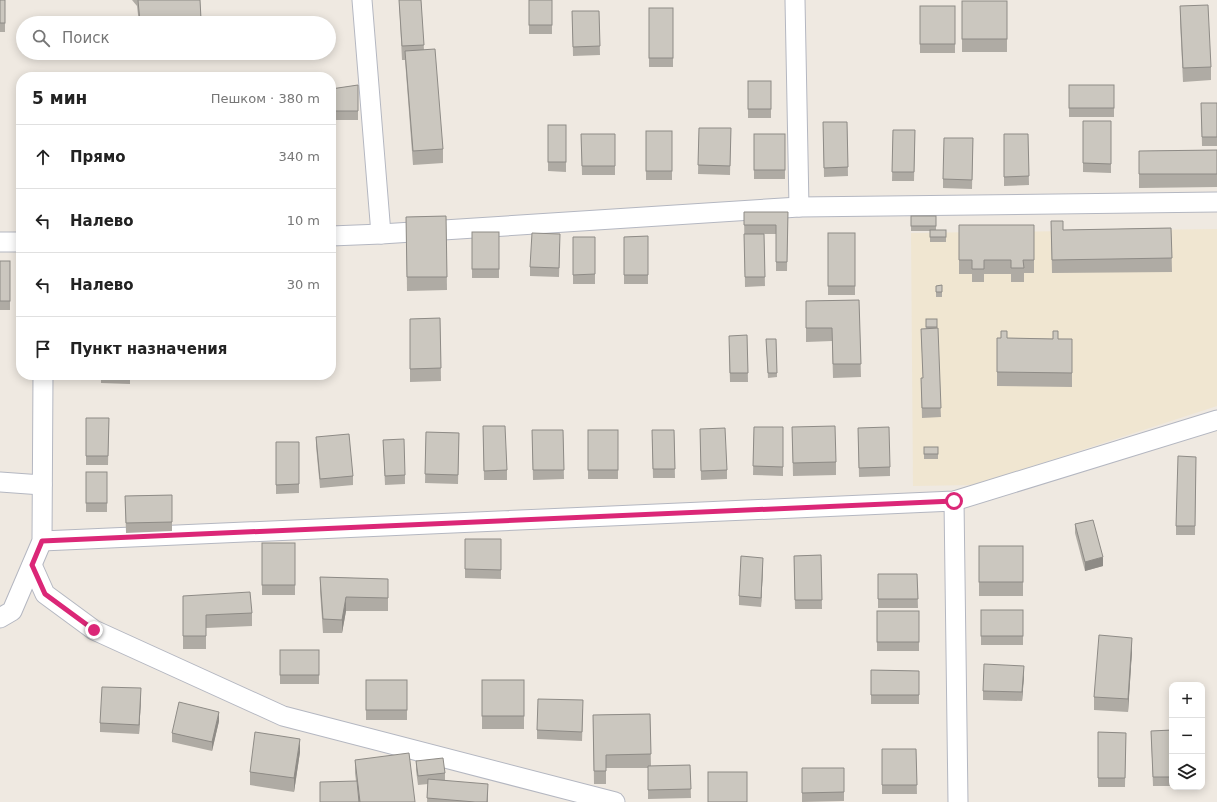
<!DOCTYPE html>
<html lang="ru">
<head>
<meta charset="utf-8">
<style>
	:root { --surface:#fff; --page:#f2f2f2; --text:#222; --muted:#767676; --line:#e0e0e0 }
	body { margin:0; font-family:"DejaVu Sans",sans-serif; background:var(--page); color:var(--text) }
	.controls { position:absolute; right:12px; bottom:12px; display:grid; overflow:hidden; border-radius:8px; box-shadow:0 2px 10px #0003 }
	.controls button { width:36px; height:36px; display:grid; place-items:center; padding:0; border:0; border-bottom:1px solid var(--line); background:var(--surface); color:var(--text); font:20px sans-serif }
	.stop { position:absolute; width:12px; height:12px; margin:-9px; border:3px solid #db2777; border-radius:50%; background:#fff }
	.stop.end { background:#db2777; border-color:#fff; box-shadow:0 1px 4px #0008 }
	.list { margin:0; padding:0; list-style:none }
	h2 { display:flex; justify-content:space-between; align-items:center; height:52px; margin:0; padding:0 16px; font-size:17px }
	h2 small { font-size:13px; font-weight:400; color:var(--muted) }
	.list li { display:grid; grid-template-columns:26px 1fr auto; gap:12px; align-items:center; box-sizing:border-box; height:64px; padding:0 16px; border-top:1px solid var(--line) }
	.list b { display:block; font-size:15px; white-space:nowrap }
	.list em { font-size:13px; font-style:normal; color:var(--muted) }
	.icon { flex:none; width:22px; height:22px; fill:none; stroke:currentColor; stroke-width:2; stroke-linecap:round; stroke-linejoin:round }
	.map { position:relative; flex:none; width:1217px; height:802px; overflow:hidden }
	.search { position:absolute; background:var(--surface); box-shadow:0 2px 10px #0003; left:16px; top:16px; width:320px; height:44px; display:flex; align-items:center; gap:10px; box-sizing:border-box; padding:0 14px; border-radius:22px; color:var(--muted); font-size:15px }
	.panel { position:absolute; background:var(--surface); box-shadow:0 2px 10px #0003; left:16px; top:72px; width:320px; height:308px; border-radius:16px }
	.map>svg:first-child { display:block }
</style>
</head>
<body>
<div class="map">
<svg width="1217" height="802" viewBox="0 0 1217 802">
	<rect width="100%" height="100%" fill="#efe9e1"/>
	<path fill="#f0e6d1" d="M1217,229v177l-242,79 -62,1 -2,-253z"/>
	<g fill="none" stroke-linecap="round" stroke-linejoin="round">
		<g stroke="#b4b7c1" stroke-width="21">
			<g id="street">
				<path d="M362,0l19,234"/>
				<path d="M795,0l4,207"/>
				<path d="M331,236l50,-2 418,-27 418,-5"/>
				<path d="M0,242h21"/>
				<path d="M0,482l42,3"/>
				<path d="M954,501l4,301"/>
				<path d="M42,541l912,-40 263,-81"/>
				<path d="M32,565l13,29 49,36 189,86 332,86"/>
				<path d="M0,618l12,-7 30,-70 1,-166"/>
			</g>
		</g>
		<use href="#street" stroke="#fff" stroke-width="19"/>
	</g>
	<g fill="#afaba4">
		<rect x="0" y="0" width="5" height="32"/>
		<path d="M132,0h68l1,23h-62l-2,-17z"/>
		<path d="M399,0h22l3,50 19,99v14l-30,2 -8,-105h-3z"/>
		<rect x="529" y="0" width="23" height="34"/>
		<rect x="962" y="1" width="45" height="51"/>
		<rect x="920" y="6" width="35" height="47"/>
		<path d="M1180,6l31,61v13l-28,2 -3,-62z"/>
		<rect x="649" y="8" width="24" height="59"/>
		<path d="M572,11h27l1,44 -27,1z"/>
		<rect x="748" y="81" width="23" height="37"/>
		<path d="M358,85v35h-27v-31z"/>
		<rect x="1069" y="85" width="45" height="32"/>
		<path d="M1201,103h16v43h-15z"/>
		<path d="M1083,121h28v52l-28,-1z"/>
		<path d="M823,122h24l1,54 -24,1z"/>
		<path d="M548,125h18v47l-18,-1z"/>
		<path d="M699,128h32l-1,47 -32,-1z"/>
		<path d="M893,130h22l-1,51h-22z"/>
		<rect x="646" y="131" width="26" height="49"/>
		<path d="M581,134h34v41h-33z"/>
		<rect x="754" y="134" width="31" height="45"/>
		<path d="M1004,134h24l1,51 -25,1z"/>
		<path d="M973,138l-1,51 -29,-1v-9z"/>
		<path d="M1217,150v37l-78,1v-37z"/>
		<path d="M744,212h44l-1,59h-11v-37h-12l1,52 -20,1z"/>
		<path d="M446,216l1,74 -40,1 -1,-74z"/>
		<path d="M911,216h25v14h10v12h-16v-11h-19z"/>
		<path d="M1051,221l12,9 108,-2 1,44 -120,1z"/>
		<path d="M959,225h75v48h-10v9h-13v-8h-27v8h-12v-8h-13z"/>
		<rect x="472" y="232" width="27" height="46"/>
		<rect x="828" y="233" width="27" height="62"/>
		<path d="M648,236v48h-24v-47z"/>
		<rect x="573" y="237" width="22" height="47"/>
		<path d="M560,243l-1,34 -29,-1v-9z"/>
		<rect x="0" y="261" width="10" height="49"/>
		<path d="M942,285v12h-6v-11z"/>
		<path d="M859,300l2,77 -28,1 -1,-37 -26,1v-41z"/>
		<path d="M440,318l1,63 -31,1v-63z"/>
		<path d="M926,319h11v9l4,89 -19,1 -1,-40h2l-2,-49h5z"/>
		<path d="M747,335l1,47h-18l-1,-37z"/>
		<path d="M997,338l75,1v48l-75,-1z"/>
		<path d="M766,339h10l1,38 -9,1z"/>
		<path d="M101,375h29v9l-29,-1z"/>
		<path d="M86,418h23l-1,47h-22z"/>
		<path d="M483,426l24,44v10h-23z"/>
		<path d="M754,427h29v49l-30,-1z"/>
		<path d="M792,427l44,35v13l-43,1z"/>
		<path d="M858,428l32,39v9l-31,1z"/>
		<path d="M700,429l27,41v9l-26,1z"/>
		<path d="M532,430h31l1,49 -31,1z"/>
		<rect x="588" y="430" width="30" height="49"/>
		<path d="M674,430l1,48h-22l-1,-39z"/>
		<path d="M426,432l33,1 -1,51 -33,-1z"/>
		<path d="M316,437l37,39v9l-33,3 -4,-42z"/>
		<path d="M383,440l22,35v9l-20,1z"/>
		<path d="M276,442h23v51l-23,1z"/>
		<rect x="924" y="447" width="14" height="12"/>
		<path d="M1196,457l-1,78h-19v-9z"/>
		<rect x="86" y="472" width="21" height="40"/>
		<path d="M172,495v36l-46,2 -1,-37z"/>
		<path d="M1075,524l28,42 -18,5 -10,-38z"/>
		<path d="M465,539h36v40l-36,-1z"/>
		<rect x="262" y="543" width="33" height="52"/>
		<rect x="979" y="546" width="44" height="50"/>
		<path d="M821,555l1,54h-27l-1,-53z"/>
		<path d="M763,567l-2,40 -22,-2v-9z"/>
		<path d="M878,574h39l1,34h-40z"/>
		<path d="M320,577l68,2v32h-42l-4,22h-19l-3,-42z"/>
		<path d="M183,596l69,17v13l-46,2v21h-23z"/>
		<rect x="981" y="610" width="42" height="35"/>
		<rect x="877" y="611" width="42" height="40"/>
		<rect x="280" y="650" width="39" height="34"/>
		<path d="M1132,651l-4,61 -34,-2v-13z"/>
		<path d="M871,670l48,1v33h-48z"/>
		<path d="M1024,676l-2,25 -39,-1v-9z"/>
		<rect x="366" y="680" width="41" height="40"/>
		<rect x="482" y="680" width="42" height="49"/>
		<path d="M141,698l-2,36 -39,-2v-9z"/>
		<path d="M583,709l-1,32 -45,-2v-9z"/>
		<path d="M650,714l1,52 39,-1 1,33 -43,1v-31h-42v16h-12l-1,-69z"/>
		<path d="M219,721l-7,30 -40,-9v-9z"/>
		<path d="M1172,730v56h-19l-2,-55z"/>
		<path d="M1098,732l28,1 -1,54h-27z"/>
		<path d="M882,749h34l1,45h-35z"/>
		<path d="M300,752l-6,40 -44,-7v-13z"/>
		<path d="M355,760l60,42h-95l36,-21 -1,-8z"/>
		<path d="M416,761l29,12v7l43,13v9h-61l1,-18 -10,1 -2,-15z"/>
		<path d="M802,768h42v33l-42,1z"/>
	</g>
	<g fill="#8e8b86">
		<path d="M1103,557v9l-18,5v-9z"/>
		<path d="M763,558v9l-2,40v-9z"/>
		<path d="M346,597v14l-4,22v-13z"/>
		<path d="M1132,638v13l-4,61v-13z"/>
		<path d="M1024,666v10l-2,25v-9z"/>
		<path d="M141,688v10l-2,36v-9z"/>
		<path d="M219,712v9l-7,30v-9z"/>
		<path d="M300,739v13l-6,40v-14z"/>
	</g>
	<g fill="#cbc7bf" stroke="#8e8b86">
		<rect x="0" y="0" width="5" height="23"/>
		<path d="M138,0h62l1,19 -53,4h-8z"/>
		<path d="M399,0h22l3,45 -22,1z"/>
		<rect x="529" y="0" width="23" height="25"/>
		<rect x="962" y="1" width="45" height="38"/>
		<path d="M1208,5l3,62 -28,1 -3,-62z"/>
		<rect x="920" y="6" width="35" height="38"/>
		<rect x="649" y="8" width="24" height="50"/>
		<path d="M572,11h27l1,35 -27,1z"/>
		<path d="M435,49l8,100 -30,2 -8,-100z"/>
		<rect x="748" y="81" width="23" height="28"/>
		<path d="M358,85v26h-27v-22z"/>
		<rect x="1069" y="85" width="45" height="23"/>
		<path d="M1201,103h16v34h-15z"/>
		<path d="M1083,121h28v43l-28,-1z"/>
		<path d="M823,122h24l1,45 -24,1z"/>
		<rect x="548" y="125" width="18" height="37"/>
		<path d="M699,128h32l-1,38 -32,-1z"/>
		<path d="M893,130h22l-1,42h-22z"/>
		<rect x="646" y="131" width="26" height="40"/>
		<path d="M581,134h34v32h-33z"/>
		<rect x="754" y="134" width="31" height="36"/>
		<path d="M1004,134h24l1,42 -25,1z"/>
		<path d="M944,138h29l-1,42 -29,-1z"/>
		<path d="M1217,150v24h-78v-23z"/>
		<path d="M744,212h44l-1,50h-11v-37h-32z"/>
		<path d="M446,216l1,61h-40l-1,-60z"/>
		<rect x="911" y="216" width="25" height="10"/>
		<path d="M1051,221h12v9l108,-2 1,30 -120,2z"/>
		<path d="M959,225h75v35h-11l1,8h-13v-8h-27v9h-12v-9h-13z"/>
		<rect x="930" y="230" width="16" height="7"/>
		<rect x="472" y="232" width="27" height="37"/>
		<path d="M532,233l28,1 -1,34 -29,-1z"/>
		<rect x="828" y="233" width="27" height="53"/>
		<path d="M744,234h20l1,43h-20z"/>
		<path d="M648,236v39h-24v-38z"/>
		<path d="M573,237h22v37l-22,1z"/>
		<rect x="0" y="261" width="10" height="40"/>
		<path d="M942,285v7h-6v-6z"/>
		<path d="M859,300l2,64h-28l-1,-36h-26v-27z"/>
		<path d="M440,318l1,50 -31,1v-50z"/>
		<rect x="926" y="319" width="11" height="8"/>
		<path d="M938,328l3,80h-19l-1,-30h2l-2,-49z"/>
		<path d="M1001,331h6v7l46,1v-8h5v8h14v34l-75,-1v-34h4z"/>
		<path d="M747,335l1,38h-18l-1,-37z"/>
		<path d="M766,339h10l1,34h-9z"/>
		<path d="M86,418h23l-1,38h-22z"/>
		<path d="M483,426h22l2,44 -23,1z"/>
		<path d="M835,426l1,36 -43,1 -1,-36z"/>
		<path d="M754,427h29v40l-30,-1z"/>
		<path d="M889,427l1,40 -31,1 -1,-40z"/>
		<path d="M725,428l2,42 -26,1 -1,-42z"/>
		<path d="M532,430h31l1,40h-31z"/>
		<rect x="588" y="430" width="30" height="40"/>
		<path d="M652,430h22l1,39h-22z"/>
		<path d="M426,432l33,1 -1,42 -33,-1z"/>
		<path d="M349,434l4,42 -33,3 -4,-42z"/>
		<path d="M404,439l1,36 -20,1 -2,-36z"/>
		<path d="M276,442h23v42l-23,1z"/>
		<rect x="924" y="447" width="14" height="7"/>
		<path d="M1178,456l18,1 -1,69h-19z"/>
		<rect x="86" y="472" width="21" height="31"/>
		<path d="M172,495v27l-46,1 -1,-27z"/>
		<path d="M1093,520l10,37 -18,5 -10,-38z"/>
		<path d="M465,539h36v31l-36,-1z"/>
		<rect x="262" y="543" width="33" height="42"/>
		<rect x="979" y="546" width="44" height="36"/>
		<path d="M821,555l1,45h-27l-1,-44z"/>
		<path d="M741,556l22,2 -2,40 -22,-2z"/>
		<path d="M878,574h39l1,25h-40z"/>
		<path d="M320,577l68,2v19l-42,-1 -4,23 -19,-1z"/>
		<path d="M250,592l2,21 -46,2v21h-23v-40z"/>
		<rect x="981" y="610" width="42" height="26"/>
		<rect x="877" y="611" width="42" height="31"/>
		<path d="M1099,635l33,3 -4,61 -34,-2z"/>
		<rect x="280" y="650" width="39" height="25"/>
		<path d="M984,664l40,2 -2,26 -39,-1z"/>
		<path d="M871,670l48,1v24h-48z"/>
		<rect x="366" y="680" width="41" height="30"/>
		<rect x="482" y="680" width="42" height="36"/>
		<path d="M102,687l39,1 -2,37 -39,-2z"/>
		<path d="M538,699l45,1 -1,32 -45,-2z"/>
		<path d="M179,702l40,10 -7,30 -40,-9z"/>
		<path d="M650,714l1,40 -45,1v16h-12l-1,-56z"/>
		<path d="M1172,730v47h-19l-2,-46z"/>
		<path d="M255,732l45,7 -6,39 -44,-6z"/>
		<path d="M1098,732l28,1 -1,45h-27z"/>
		<path d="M882,749h34l1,36h-35z"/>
		<path d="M409,753l6,49h-55l-5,-42z"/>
		<path d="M443,758l2,15 -27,3 -2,-15z"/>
		<path d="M690,765l1,24 -43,1v-24z"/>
		<path d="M802,768h42v24l-42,1z"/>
		<rect x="708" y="772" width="39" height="30"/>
		<path d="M428,779l60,5 -1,18h-12l-48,-4z"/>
		<path d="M357,781l2,21h-39v-20z"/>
	</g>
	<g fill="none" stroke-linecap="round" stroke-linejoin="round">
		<path stroke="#db2777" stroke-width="5" d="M94,630l-49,-36 -13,-29 10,-24 912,-40"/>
	</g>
</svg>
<div class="controls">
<button>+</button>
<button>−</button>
<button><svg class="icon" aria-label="layers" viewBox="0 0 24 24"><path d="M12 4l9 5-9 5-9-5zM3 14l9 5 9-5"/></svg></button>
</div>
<div class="stop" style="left:954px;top:501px"></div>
<div class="stop end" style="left:94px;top:630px"></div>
<div class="search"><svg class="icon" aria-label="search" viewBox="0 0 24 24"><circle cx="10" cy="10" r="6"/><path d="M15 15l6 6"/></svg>Поиск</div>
<section class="panel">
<h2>5 мин<small>Пешком · 380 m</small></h2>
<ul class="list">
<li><svg class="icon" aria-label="ahead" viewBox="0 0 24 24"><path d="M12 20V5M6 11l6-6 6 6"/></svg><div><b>Прямо</b></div><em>340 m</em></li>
<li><svg class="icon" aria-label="left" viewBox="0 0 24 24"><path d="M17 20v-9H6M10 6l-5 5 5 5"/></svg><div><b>Налево</b></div><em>10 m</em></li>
<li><svg class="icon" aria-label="left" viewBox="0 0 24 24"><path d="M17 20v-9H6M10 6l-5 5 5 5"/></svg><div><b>Налево</b></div><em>30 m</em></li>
<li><svg class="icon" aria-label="arrive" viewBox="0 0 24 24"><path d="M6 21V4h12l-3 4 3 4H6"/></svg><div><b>Пункт назначения</b></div></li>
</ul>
</section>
</div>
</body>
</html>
